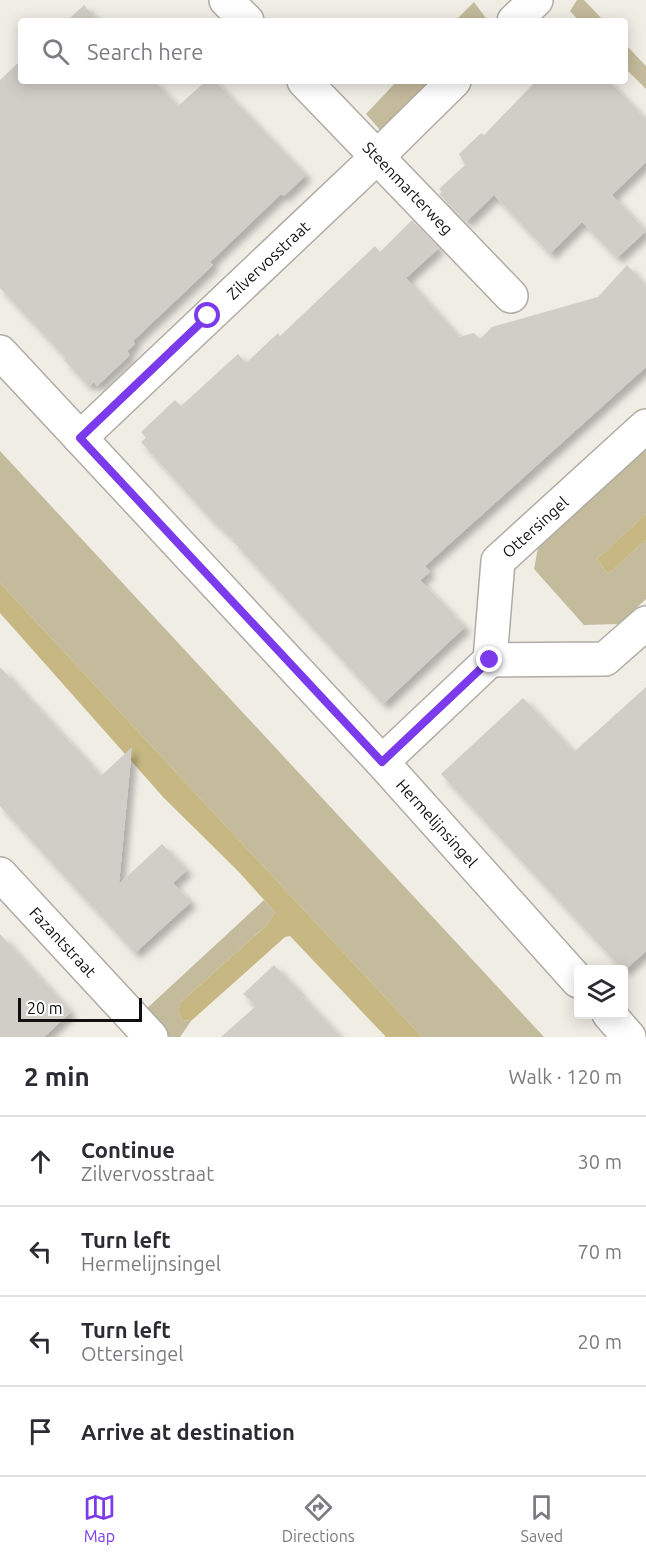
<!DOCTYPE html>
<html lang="en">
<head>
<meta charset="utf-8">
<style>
	:root { --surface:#fff; --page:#f2f2f3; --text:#2b2b33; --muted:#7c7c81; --line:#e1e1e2; --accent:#7c3aed }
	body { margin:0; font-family:Ubuntu,sans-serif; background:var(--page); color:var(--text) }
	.controls { position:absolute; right:18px; bottom:18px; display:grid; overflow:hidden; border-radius:6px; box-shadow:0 3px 15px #0003 }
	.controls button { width:54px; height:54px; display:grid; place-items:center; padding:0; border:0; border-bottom:2px solid var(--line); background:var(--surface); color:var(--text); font:30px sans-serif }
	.scale { position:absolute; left:18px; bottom:15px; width:124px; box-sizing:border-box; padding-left:6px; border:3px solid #11100e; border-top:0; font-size:16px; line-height:21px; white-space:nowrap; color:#11100e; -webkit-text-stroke:4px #fff; paint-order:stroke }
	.stop { position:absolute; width:18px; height:18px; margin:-14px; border:4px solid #7c3aed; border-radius:50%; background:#fff }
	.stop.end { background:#7c3aed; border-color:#fff; box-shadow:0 2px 6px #0008 }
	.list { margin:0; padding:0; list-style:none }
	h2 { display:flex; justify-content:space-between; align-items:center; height:78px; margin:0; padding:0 24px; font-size:26px }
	h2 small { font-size:20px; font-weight:400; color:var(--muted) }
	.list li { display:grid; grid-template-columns:39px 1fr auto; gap:18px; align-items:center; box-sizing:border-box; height:90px; padding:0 24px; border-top:2px solid var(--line) }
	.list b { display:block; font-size:22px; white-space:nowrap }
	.list p { margin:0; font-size:20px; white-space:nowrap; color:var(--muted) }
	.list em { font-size:20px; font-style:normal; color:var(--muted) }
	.icon { flex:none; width:33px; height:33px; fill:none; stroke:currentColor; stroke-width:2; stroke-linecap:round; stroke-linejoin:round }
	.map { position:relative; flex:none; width:646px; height:1037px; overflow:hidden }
	.search { position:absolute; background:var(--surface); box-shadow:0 3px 15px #0003; left:18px; right:18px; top:18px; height:66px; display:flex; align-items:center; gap:15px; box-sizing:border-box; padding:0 21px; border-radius:6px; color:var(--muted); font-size:22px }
	.sheet { height:438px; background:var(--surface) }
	nav { display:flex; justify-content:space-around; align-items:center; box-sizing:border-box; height:84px; border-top:2px solid var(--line); background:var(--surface); font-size:16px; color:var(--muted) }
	nav a { display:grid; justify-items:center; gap:3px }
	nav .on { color:var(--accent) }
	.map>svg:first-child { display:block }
</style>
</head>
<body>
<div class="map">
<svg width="646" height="1037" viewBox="0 0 646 1037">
	<defs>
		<filter id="shadow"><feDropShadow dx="5.5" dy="5.5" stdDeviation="3" flood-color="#0004"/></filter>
	</defs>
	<rect width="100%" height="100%" fill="#f0ede5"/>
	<g fill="#c4ba9c">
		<path d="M577,0h7l20,21h-25l-9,-10z"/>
		<path d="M474,2l14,19h-33z"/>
		<path d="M625,44l21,22v23l-21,-21z"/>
		<path d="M397,81h32l-48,50 -15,-17z"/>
		<path d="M646,446v68l-49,45 11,15 38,-34v59l-27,25 -35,1 -50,-56 5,-26z"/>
		<path d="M0,451l544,586h-122l-422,-454z"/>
		<path d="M264,900l11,12 -8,13 -85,76 -4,11 4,8 9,1 -11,16h-13l-24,-25z"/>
	</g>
	<g fill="#c7b783">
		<path d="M646,514v26l-38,34 -11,-15z"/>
		<path d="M0,583l422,454h-36l-96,-101 -5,1 -94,84 -9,-1 -4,-8 3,-10 86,-77 8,-13 -37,-41 -74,-73 -164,-185z"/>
	</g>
	<g fill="#d0cec6" filter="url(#shadow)">
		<path d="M84,5l14,16h-31l2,-2z"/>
		<path d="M19,62l2,19h133l24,25 28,-25h9l91,94 -22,21 -3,-2 -71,68 3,3 -80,76 2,3 -8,7 3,4 -33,31 -3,-4 -5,4 -25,-26 2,-2 -66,-70v-208z"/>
		<path d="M536,81h73l37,39v42l-34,33 34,36 -29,27 -35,-36 -32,32 -56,-59 -28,27 -27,-28 3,-2 -3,-3 26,-24 -6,-11 22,-21 3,2z"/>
		<path d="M412,220l27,28 -33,30 53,59 15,-4 6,6 12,-12 106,-30 29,-32 19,21v81l-221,199 5,6 -10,8 45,47 -82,77 -150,-163 2,-1 -25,-22 -69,-76 5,-4 -5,-6 34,-32 6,6 57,-52 8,9 32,-30 2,3 95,-90 5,6z"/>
		<path d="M0,667l101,109 31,-29 -13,137 43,-40 25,26 -14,13 18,19 -56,51 -135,-147z"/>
		<path d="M646,687v264l-22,20 -183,-197 82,-76 51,54z"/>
		<path d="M0,934l71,78 -27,25h-44z"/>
		<path d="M274,965l25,26 -1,1 43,45h-120l35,-31 -13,-12z"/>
	</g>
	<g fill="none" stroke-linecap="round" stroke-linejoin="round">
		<g stroke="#aeaca4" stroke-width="36">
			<g id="minor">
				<path d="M226,0l21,21"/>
				<path d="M514,21l22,-21"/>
				<path d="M304,81l207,215"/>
				<path d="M0,352l382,410 196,219"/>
				<path d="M80,438l297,-281 77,-76"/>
				<path d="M490,660l115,-1 41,-36"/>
				<path d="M382,762l108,-102 8,-99 148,-135"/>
				<path d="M0,874l151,163"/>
				<path d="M609,1014l20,23"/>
			</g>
		</g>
		<use href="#minor" stroke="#fff" stroke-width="33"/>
	</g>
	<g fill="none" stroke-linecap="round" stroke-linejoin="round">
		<path stroke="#7c3aed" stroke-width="8" d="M208,316l-128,122 302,324 108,-102"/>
	</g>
	<g text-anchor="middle" stroke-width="6" stroke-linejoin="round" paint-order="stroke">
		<g font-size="16" fill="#11100e" stroke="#fff">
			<text transform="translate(408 188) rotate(46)" y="6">Steenmarterweg</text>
			<text transform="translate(268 260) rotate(-43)" y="6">Zilvervosstraat</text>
			<text transform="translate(535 527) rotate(-42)" y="6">Ottersingel</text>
			<text transform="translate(437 823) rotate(48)" y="6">Hermelijnsingel</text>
			<text transform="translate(63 942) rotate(47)" y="6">Fazantstraat</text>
		</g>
	</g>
</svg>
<div class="controls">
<button><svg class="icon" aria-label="layers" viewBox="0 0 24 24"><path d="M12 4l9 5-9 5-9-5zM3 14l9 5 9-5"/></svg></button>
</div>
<div class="scale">20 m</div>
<div class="stop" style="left:208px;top:316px"></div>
<div class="stop end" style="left:490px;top:660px"></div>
<div class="search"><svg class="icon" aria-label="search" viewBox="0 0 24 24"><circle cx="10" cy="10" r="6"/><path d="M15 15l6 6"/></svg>Search here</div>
</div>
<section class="sheet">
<h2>2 min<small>Walk · 120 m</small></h2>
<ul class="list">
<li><svg class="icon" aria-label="ahead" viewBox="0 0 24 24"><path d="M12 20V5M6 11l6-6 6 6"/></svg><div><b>Continue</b><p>Zilvervosstraat</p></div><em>30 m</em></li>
<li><svg class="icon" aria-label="left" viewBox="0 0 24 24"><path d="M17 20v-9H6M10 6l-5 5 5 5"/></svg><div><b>Turn left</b><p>Hermelijnsingel</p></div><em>70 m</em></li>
<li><svg class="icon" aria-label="left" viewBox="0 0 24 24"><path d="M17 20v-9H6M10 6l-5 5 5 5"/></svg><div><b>Turn left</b><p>Ottersingel</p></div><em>20 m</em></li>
<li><svg class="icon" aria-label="arrive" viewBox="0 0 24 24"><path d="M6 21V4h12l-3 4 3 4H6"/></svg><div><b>Arrive at destination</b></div></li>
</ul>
</section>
<nav>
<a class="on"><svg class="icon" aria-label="map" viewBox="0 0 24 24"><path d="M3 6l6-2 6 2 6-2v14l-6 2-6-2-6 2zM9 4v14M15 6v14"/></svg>Map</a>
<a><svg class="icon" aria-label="directions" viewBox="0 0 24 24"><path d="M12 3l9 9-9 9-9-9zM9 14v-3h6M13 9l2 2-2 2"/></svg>Directions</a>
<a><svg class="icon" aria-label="saved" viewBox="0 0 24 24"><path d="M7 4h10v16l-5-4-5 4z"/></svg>Saved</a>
</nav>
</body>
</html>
